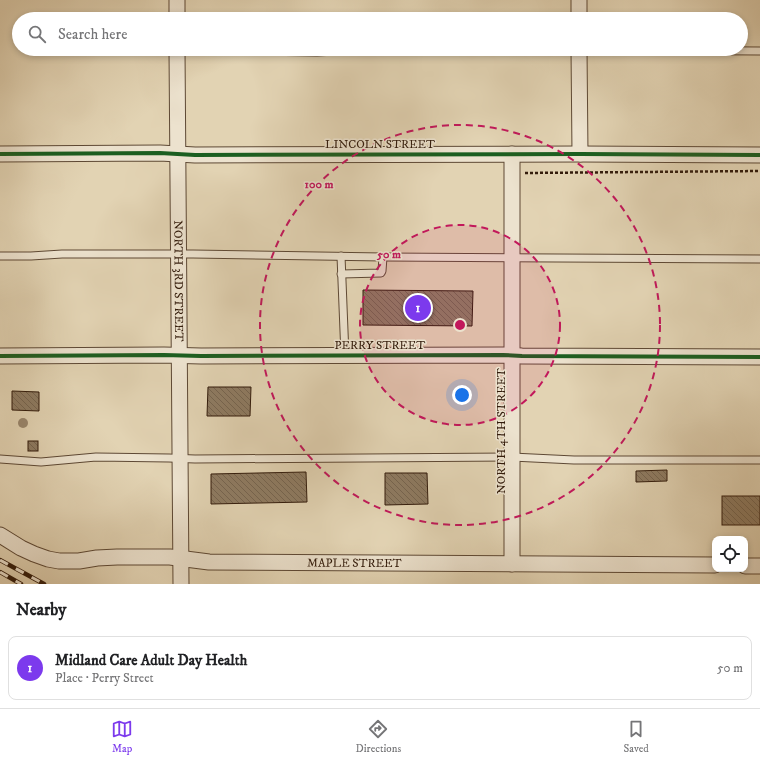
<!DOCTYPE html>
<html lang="en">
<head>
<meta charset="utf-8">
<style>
	:root { --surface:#fff; --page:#f2f2f2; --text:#202124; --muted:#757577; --line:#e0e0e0; --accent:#7c3aed }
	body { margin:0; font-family:"IM FELL DW Pica",serif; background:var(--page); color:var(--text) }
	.controls { position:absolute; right:12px; bottom:12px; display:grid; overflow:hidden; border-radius:8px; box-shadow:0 2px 6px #0003 }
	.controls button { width:36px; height:36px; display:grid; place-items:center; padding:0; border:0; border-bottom:1px solid var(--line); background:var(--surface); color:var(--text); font:20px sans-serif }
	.you { position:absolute; left:462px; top:395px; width:14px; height:14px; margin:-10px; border:3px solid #fff; border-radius:50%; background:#1a73e8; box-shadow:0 0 0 6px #1a73e833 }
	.badge { display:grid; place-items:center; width:26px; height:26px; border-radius:50%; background:var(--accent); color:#fff; font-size:13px; font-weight:700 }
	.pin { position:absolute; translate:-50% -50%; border:2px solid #fff; box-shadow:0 1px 4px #0006 }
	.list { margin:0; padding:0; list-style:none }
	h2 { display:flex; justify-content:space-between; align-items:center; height:52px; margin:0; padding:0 16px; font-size:17px }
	h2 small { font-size:13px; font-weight:400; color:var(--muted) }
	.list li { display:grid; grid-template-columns:26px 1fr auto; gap:12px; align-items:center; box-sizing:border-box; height:64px; margin:0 8px 8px; padding:0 8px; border:1px solid var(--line); border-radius:8px }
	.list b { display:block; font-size:15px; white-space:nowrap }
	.list p { margin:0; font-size:13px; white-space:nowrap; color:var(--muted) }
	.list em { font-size:13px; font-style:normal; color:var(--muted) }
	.icon { flex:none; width:22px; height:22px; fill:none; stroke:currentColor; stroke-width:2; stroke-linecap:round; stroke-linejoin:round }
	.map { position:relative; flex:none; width:760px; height:584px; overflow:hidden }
	.search { position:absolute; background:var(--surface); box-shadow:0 2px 6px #0003; left:12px; right:12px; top:12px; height:44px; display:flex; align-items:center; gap:10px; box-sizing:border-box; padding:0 14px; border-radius:22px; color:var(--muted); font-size:15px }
	.sheet { height:124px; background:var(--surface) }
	nav { display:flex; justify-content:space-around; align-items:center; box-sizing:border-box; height:56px; border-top:1px solid var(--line); background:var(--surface); font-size:11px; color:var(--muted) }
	nav a { display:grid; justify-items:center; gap:2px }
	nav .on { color:var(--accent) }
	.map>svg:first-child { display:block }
</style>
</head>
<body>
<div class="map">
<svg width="760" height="584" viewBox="0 0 760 584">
	<defs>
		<pattern id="building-back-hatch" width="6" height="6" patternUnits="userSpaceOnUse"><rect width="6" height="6" fill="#8e7b62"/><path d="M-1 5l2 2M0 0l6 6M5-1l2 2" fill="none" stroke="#75644f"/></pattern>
	</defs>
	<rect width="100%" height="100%" fill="#e2d3b3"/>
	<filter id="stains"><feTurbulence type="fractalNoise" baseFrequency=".005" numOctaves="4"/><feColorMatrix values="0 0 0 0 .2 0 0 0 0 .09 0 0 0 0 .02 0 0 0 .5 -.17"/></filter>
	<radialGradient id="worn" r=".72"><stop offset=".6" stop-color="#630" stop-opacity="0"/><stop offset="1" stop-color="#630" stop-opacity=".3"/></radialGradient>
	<g fill="url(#building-back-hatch)" stroke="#321b0b">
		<path d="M363,290l110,1 -1,35 -109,-1z"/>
		<path d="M208,387h43l-1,29h-43z"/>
		<path d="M12,391l27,1v19l-27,-1z"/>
		<rect x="28" y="441" width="10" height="10"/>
		<path d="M667,470v11l-31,1v-11z"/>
		<path d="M306,472l1,30 -96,2v-30z"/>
		<path d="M385,473h42l1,31 -43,1z"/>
		<rect x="722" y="496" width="38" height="29"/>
	</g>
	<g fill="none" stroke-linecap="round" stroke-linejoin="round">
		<g stroke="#5e4935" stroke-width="9">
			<g id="service">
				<path d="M177,50l140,2 54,-3 195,2 24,-1 170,1"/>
				<path d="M0,256h31l31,-2h131l190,3 377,2"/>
				<path d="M341,256l4,100"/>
				<path d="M341,274l40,-1 1,-2 1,-14"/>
				<path d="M0,459l41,3 55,-5 73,1 26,1 317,-2 62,3h186"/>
			</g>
		</g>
		<g stroke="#5e4935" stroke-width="17">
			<g id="minor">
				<path d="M177,0v19"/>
				<path d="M579,0v19"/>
				<path id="s1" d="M177,49l4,535"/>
				<path d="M579,49l1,105"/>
				<path d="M0,154l160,-1 35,2 385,-1 180,1"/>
				<path d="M0,356l164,-1 37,1 302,-1 19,1 238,1"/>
				<path id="s2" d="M0,535l21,13 13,6 14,5 11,2h20l18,-3 20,-1h53l39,5 506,3"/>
				<path d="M512,564v-410"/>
				<path d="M745,566h15"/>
			</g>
		</g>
		<path stroke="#321b0b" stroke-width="2.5" stroke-dasharray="3 2" stroke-linecap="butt" d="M525,173l235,-2"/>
		<use href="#service" stroke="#ece2ce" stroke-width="7"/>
		<use href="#minor" stroke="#ece2ce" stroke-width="15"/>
		<g stroke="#321b0b" stroke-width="4.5">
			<g id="rail">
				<path d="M0,560l44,24"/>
				<path d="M0,572l21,12"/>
			</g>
		</g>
		<use href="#rail" stroke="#ece2ce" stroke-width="3" stroke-dasharray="9" stroke-linecap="butt"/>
		<g stroke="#ece2ce" stroke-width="6">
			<g id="cycleway">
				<path d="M0,154l160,-1 35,2 385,-1 180,1"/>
				<path d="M0,356l164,-1 37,1 302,-1 19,1 238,1"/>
			</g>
		</g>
		<use href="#cycleway" stroke="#1b5e20" stroke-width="4"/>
	</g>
	<circle fill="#99876e" cx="23" cy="423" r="5"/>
	<circle cx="460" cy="325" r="100" fill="#c2185b" fill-opacity=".12"/>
	<g fill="none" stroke="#c2185b" stroke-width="2" stroke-dasharray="7 5">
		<circle cx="460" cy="325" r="100"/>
		<circle cx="460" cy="325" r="200"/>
	</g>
	<g text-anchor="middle" stroke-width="3" stroke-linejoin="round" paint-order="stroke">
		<g font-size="12" fill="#321b0b" stroke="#ece2ce">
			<text x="380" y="148">LINCOLN STREET</text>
			<text dy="4" stroke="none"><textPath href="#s1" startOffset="232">NORTH 3RD STREET</textPath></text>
			<text x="380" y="349">PERRY STREET</text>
			<text transform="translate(501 431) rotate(-90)" y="4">NORTH 4TH STREET</text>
			<text dy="4" stroke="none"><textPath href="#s2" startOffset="361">MAPLE STREET</textPath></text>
		</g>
	</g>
	<circle cx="460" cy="325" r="6" fill="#c2185b" stroke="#ece2ce" stroke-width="2"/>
	<g font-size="12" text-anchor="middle" font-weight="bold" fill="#c2185b" stroke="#ece2ce" stroke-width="3" stroke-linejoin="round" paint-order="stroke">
		<text x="319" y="188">100 m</text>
		<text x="389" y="258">50 m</text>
	</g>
	<rect width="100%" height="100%" filter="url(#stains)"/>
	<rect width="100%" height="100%" fill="url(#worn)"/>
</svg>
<div class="controls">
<button><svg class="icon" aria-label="locate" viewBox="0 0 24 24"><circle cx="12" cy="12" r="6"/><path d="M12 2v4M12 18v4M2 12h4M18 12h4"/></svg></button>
</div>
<div class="you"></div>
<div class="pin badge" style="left:418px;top:308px">1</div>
<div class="search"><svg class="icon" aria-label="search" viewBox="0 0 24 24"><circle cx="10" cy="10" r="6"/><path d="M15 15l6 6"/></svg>Search here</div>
</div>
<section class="sheet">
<h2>Nearby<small></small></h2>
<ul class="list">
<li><span class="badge">1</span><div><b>Midland Care Adult Day Health</b><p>Place · Perry Street</p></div><em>50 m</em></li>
</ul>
</section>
<nav>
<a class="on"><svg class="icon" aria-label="map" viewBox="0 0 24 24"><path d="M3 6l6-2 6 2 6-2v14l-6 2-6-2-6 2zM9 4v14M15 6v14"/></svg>Map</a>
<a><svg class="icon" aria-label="directions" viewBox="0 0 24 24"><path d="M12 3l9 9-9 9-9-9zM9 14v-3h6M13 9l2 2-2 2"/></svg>Directions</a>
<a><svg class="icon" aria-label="saved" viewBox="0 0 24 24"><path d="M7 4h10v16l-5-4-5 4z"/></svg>Saved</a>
</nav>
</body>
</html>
